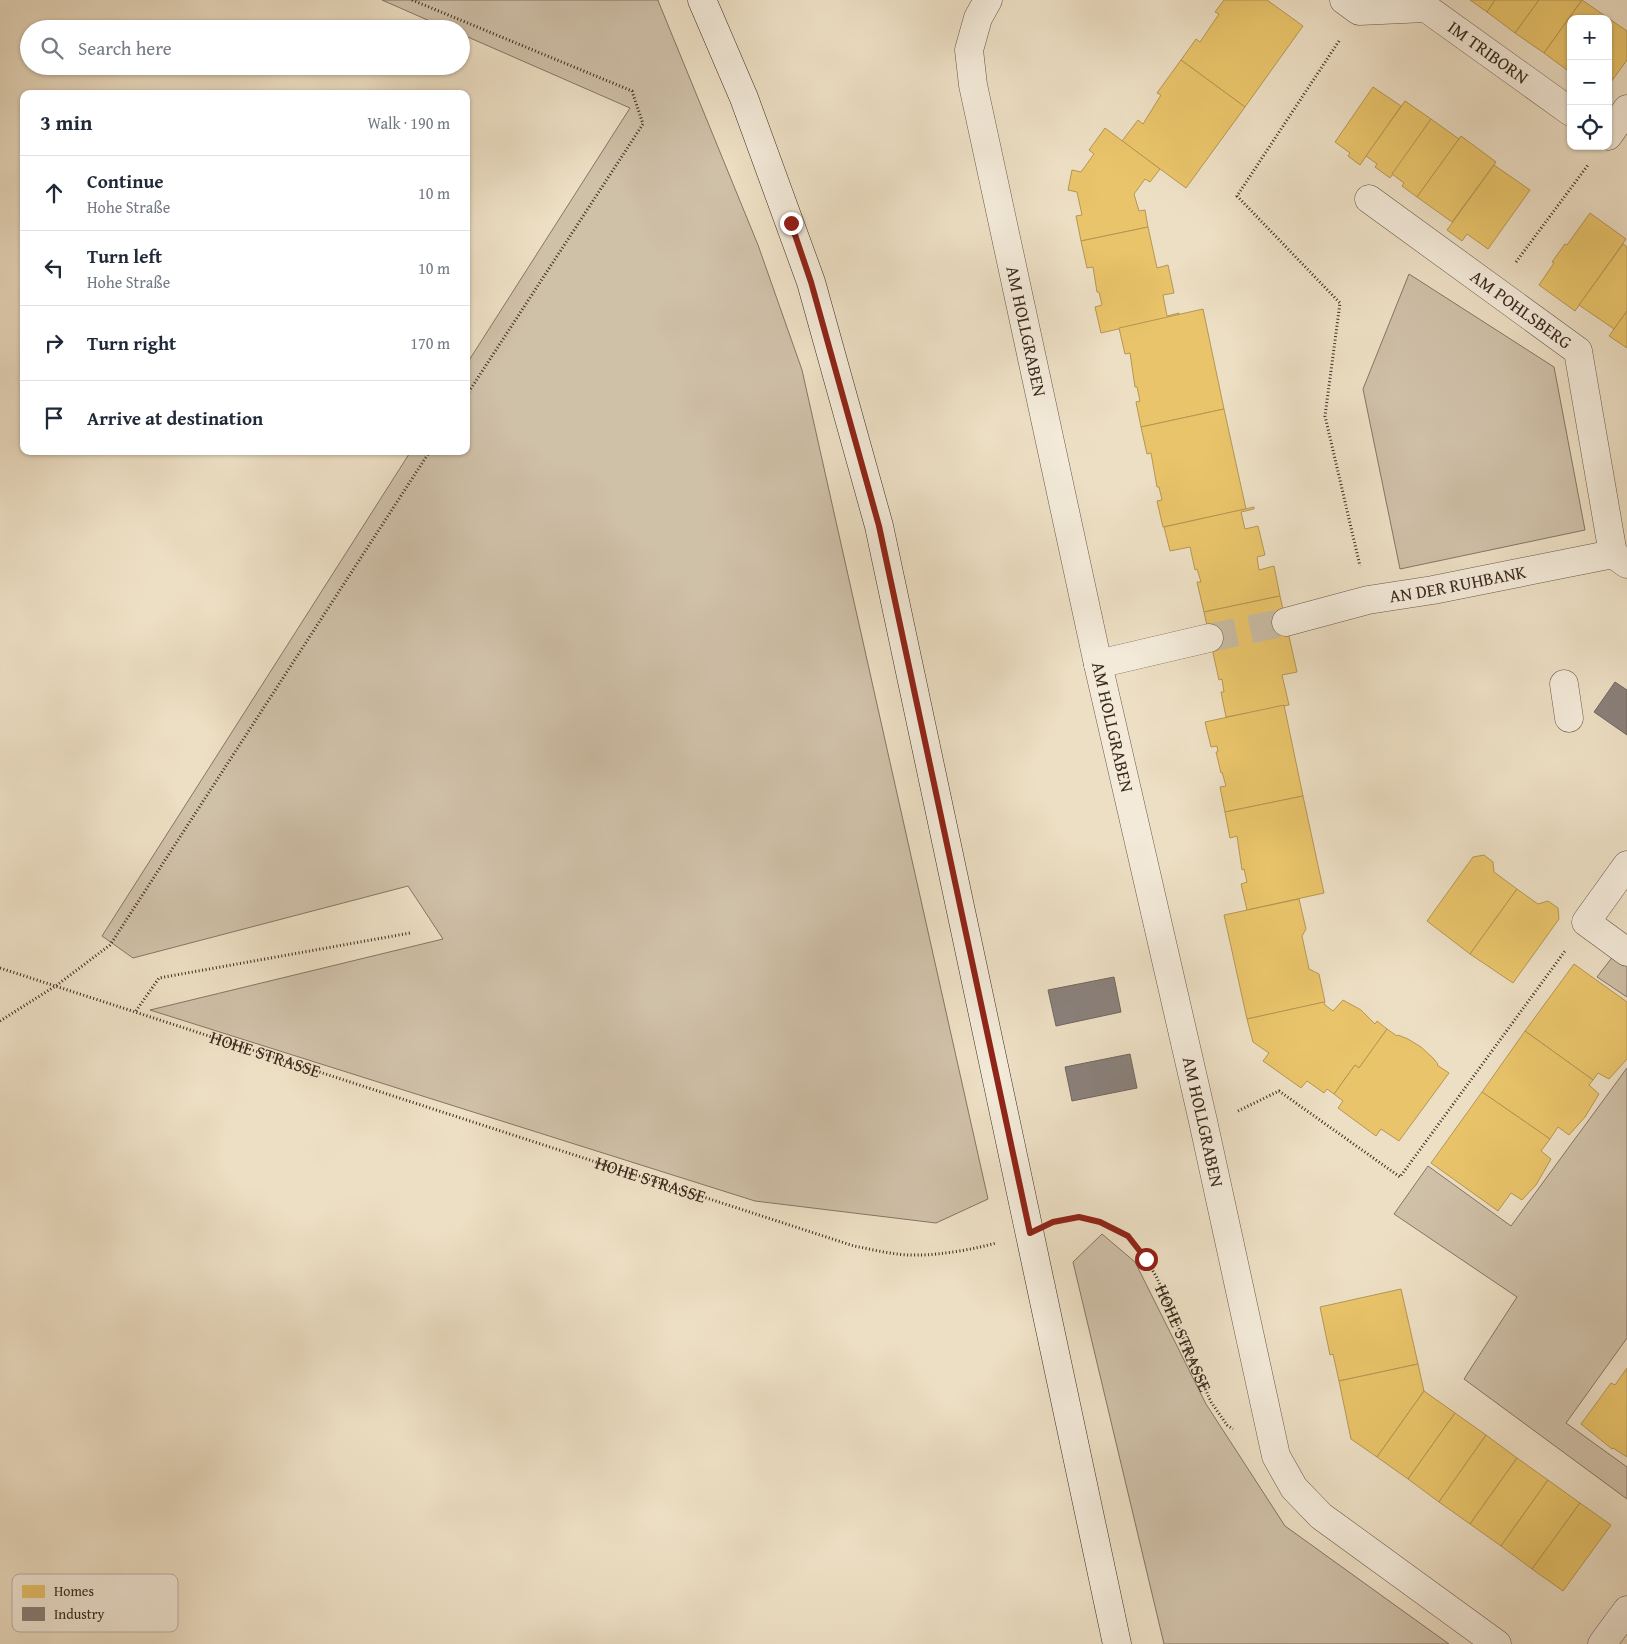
<!DOCTYPE html>
<html lang="en">
<head>
<meta charset="utf-8">
<style>
	:root { --surface:#fff; --page:#f6f6f7; --text:#1f2937; --muted:#747a83; --line:#e0e1e3 }
	body { margin:0; font-family:"Gentium Book Plus",serif; background:var(--page); color:var(--text) }
	.controls { position:absolute; right:15px; top:15px; display:grid; overflow:hidden; border-radius:10px; box-shadow:0 1px 4px #0004 }
	.controls button { width:45px; height:45px; display:grid; place-items:center; padding:0; border:0; border-bottom:1px solid var(--line); background:var(--surface); color:var(--text); font:25px sans-serif }
	.stop { position:absolute; width:15px; height:15px; margin:-11px; border:4px solid #8f2418; border-radius:50%; background:#fff }
	.stop.end { background:#8f2418; border-color:#fff; box-shadow:0 1px 5px #0008 }
	.list { margin:0; padding:0; list-style:none }
	h2 { display:flex; justify-content:space-between; align-items:center; height:65px; margin:0; padding:0 20px; font-size:21px }
	h2 small { font-size:16px; font-weight:400; color:var(--muted) }
	.list li { display:grid; grid-template-columns:32px 1fr auto; gap:15px; align-items:center; box-sizing:border-box; height:75px; padding:0 20px; border-top:1px solid var(--line) }
	.list b { display:block; font-size:19px; white-space:nowrap }
	.list p { margin:0; font-size:16px; white-space:nowrap; color:var(--muted) }
	.list em { font-size:16px; font-style:normal; color:var(--muted) }
	.icon { flex:none; width:28px; height:28px; fill:none; stroke:currentColor; stroke-width:2; stroke-linecap:round; stroke-linejoin:round }
	.map { position:relative; flex:none; width:1627px; height:1644px; overflow:hidden }
	.search { position:absolute; background:var(--surface); box-shadow:0 1px 4px #0004; left:20px; top:20px; width:450px; height:55px; display:flex; align-items:center; gap:12px; box-sizing:border-box; padding:0 18px; border-radius:28px; color:var(--muted); font-size:19px }
	.panel { position:absolute; background:var(--surface); box-shadow:0 1px 4px #0004; left:20px; top:90px; width:450px; height:365px; border-radius:10px }
	.map>svg:first-child { display:block }
</style>
</head>
<body>
<div class="map">
<svg width="1627" height="1644" viewBox="0 0 1627 1644">
	<rect width="100%" height="100%" fill="#eddfc4"/>
	<filter id="stains"><feTurbulence type="fractalNoise" baseFrequency=".004" numOctaves="4"/><feColorMatrix values="0 0 0 0 .2 0 0 0 0 .09 0 0 0 0 .02 0 0 0 .5 -.17"/></filter>
	<radialGradient id="worn" r=".72"><stop offset=".6" stop-color="#630" stop-opacity="0"/><stop offset="1" stop-color="#630" stop-opacity=".3"/></radialGradient>
	<g fill="#cfc0a8" stroke="#857564">
		<path d="M382,0h276l1,3 99,242 44,125 186,829 -52,24 -181,-22 -605,-191 293,-71 -35,-53 -275,72 -31,-22 309,-485h55v-86l164,-257 -169,-74v-5h-13z"/>
		<path d="M1409,274l145,93 31,163 -185,39 -37,-180z"/>
		<path d="M1614,955l13,10v32l-30,-20z"/>
		<path d="M1627,1068v270l-61,85 61,44v32l-163,-120 53,-82 -123,-83 34,-48 83,60z"/>
		<path d="M1102,1234l33,28 71,142 79,122 164,118h-285l-91,-382z"/>
	</g>
	<g fill="#e9c46a" stroke="#b59654">
		<path d="M1224,0h43l36,26 -58,81 -64,-47 15,-21 4,3 19,-28 -4,-2z"/>
		<path d="M1470,0h25l-8,12z"/>
		<path d="M1495,0h44l-24,33 -28,-21z"/>
		<path d="M1539,0h43l-38,53 -29,-20z"/>
		<path d="M1582,0l29,20 -3,4v-5h-37v54l-27,-20z"/>
		<path d="M1611,20l16,11v29l-19,26v-62z"/>
		<path d="M1181,60l64,47 -59,81 -64,-47 16,-21 5,4 18,-29 -4,-2z"/>
		<path d="M1373,87l28,19 -41,59 -12,-9 2,-3 -15,-11z"/>
		<path d="M1405,101l26,18 -41,59 -15,-11 2,-3 -11,-8z"/>
		<path d="M1431,119l28,20 -42,58 -15,-11 2,-3 -12,-9z"/>
		<path d="M1105,128l55,41 -10,13 -5,-3 -11,15 5,17 6,-1 3,17 -67,14 -5,-25 6,-1 -5,-23 -9,-2 4,-20 9,2 13,-18 -5,-4z"/>
		<path d="M1461,136l35,26 -44,60 -35,-25z"/>
		<path d="M1494,165l36,25 -42,59 -21,-15 -5,7 -15,-11z"/>
		<path d="M1590,213l36,26 -51,72 -36,-26 15,-22 -2,-1 13,-18 2,1z"/>
		<path d="M1148,227l9,41 11,-3 6,28 -11,2 4,21 12,-3v2l-78,18 -6,-26 7,-2 -3,-13h-2l-4,-25 -6,1 -6,-27z"/>
		<path d="M1623,244l4,3v64l-13,18 -35,-24z"/>
		<path d="M1203,309l21,100 -83,18 -5,-25 4,-1 -3,-14h-2l-5,-34 -5,1 -6,-26z"/>
		<path d="M1627,311v37l-18,-12z"/>
		<path d="M1224,409l22,100 -83,18 -6,-26 5,-1 -3,-13h-2l-6,-34 -4,1 -6,-27z"/>
		<path d="M1254,507v2l-13,3 4,17 13,-3 7,29 -8,2 2,13 15,-4 6,30 -76,16 -7,-30h4l-4,-13 -2,1 -5,-23 -20,4 -6,-24z"/>
		<path d="M1280,596l17,76 -15,3 7,30 -63,12 -5,-25h3l-2,-13 -3,1 -15,-68z"/>
		<path d="M1284,705l19,91 -78,16 -5,-25 6,-1 -4,-14 -1,1 -5,-21h2l-1,-6 -6,1 -6,-25z"/>
		<path d="M1303,796l21,97 -77,17 -6,-26 6,-2 -3,-13 -2,1 -5,-34 -7,2 -5,-26z"/>
		<path d="M1484,855l9,7 1,10 23,17 -47,65 -43,-33 46,-64z"/>
		<path d="M1517,889l21,15 10,-3 10,7 1,11 -46,64 -43,-29z"/>
		<path d="M1299,899l7,30 -4,7 7,33 10,5 6,28 -78,17 -23,-104z"/>
		<path d="M1574,964l53,38v57l-18,20 -11,-6 -5,7 -68,-49z"/>
		<path d="M1343,1000l18,10 14,14 2,-3 10,8 -28,39 -4,-3 -21,29 -7,-5 -3,4 -17,-12 -6,7 -38,-27 6,-8 -16,-11 -6,-23 77,-17 1,3 8,6z"/>
		<path d="M1387,1029l10,7 1,-1 10,4 13,8 12,11 5,6 -1,1 12,8 -50,68 -18,-12 -5,7 -38,-28 5,-7 -9,-7 21,-29 4,3z"/>
		<path d="M1525,1031l68,49 -4,5 10,9 -14,23 -16,18 -11,-8 -8,12 -68,-47z"/>
		<path d="M1482,1092l68,47 -9,12 10,8 -15,26 -14,15 -11,-7 -13,18 -67,-48z"/>
		<path d="M1401,1289l17,75 -79,17 -6,-27 -3,1 -10,-48z"/>
		<path d="M1418,1364l6,27 -47,66 -26,-18 -12,-58z"/>
		<path d="M1627,1368v89l-14,-9 -1,1 -31,-25 30,-41 4,2z"/>
		<path d="M1424,1391l31,22 -47,66 -31,-22z"/>
		<path d="M1455,1413l31,22 -47,67 -31,-23z"/>
		<path d="M1486,1435l31,23 -47,66 -31,-22z"/>
		<path d="M1517,1458l31,22 -47,66 -31,-22z"/>
		<path d="M1548,1480l32,23 -48,66 -31,-23z"/>
		<path d="M1580,1503l31,22 -48,66 -31,-22z"/>
	</g>
	<g fill="#8a817c" stroke="#726760">
		<path d="M1615,682l12,8v45l-33,-23z"/>
		<path d="M1114,977l7,35 -65,14 -8,-36z"/>
		<path d="M1130,1054l7,34 -65,13 -7,-34z"/>
	</g>
	<g fill="none" stroke-linecap="round" stroke-linejoin="round">
		<path stroke="#c9bba3" stroke-width="28" stroke-dasharray="28 14" stroke-linecap="butt" d="M1209,638l77,-16"/>
		<g stroke="#685748" stroke-width="29">
			<path id="pedestrian" d="M1564,684l5,34"/>
		</g>
		<g stroke="#685748" stroke-width="29">
			<g id="minor">
				<path id="s3" d="M988,0l-10,18 -9,32 4,35 125,579 105,457 73,335 18,32 27,28 176,128"/>
				<path id="s4" d="M1344,0l15,11 67,-3 145,104"/>
				<path d="M1608,136l19,-27"/>
				<path id="s5" d="M1369,199l209,152 35,203"/>
				<path id="s6" d="M1286,622l82,-22 65,-10 180,-36 14,10"/>
				<path d="M1098,664l111,-26"/>
				<path d="M1627,865l-41,57 41,30"/>
				<path d="M1602,1644l25,-34"/>
			</g>
		</g>
		<g stroke="#3b2a1f" stroke-width="29">
			<path id="secondary" d="M702,0l42,98 67,184 68,244 238,1118"/>
		</g>
		<g stroke="#3b2a1f" stroke-width="3" stroke-dasharray="1 2.5" stroke-linecap="butt">
			<path d="M412,0l220,91 11,33 -177,272"/>
			<path d="M1339,41l-102,155 103,107 -15,113 35,150"/>
			<path d="M1516,262l72,-97"/>
			<path id="s1" d="M0,968l854,278c21,4 43,10 65,9 22,0 56,-6 77,-12"/>
			<path d="M136,1011l23,-33 251,-45"/>
			<path d="M0,1021l57,-36 53,-40 320,-494"/>
			<path d="M1238,1111l41,-20 121,86 165,-226"/>
			<path id="s2" d="M1063,1220l16,-3 21,5 28,14 18,23 11,19 54,124 16,23 6,4"/>
		</g>
		<use href="#pedestrian" stroke="#f3ead9" stroke-width="28"/>
		<use href="#minor" stroke="#f3ead9" stroke-width="28"/>
		<use href="#secondary" stroke="#f3ead9" stroke-width="28"/>
	</g>
	<g fill="none" stroke-linecap="round" stroke-linejoin="round">
		<path stroke="#8f2418" stroke-width="6" d="M791,223l20,59 68,244 151,707 23,-11 26,-5 21,5 28,14 18,23"/>
	</g>
	<g text-anchor="middle" stroke-width="5" stroke-linejoin="round" paint-order="stroke">
		<g font-size="18" fill="#3b2a1f" stroke="#f3ead9">
			<text dy="6" stroke="none"><textPath href="#s4" startOffset="162">IM TRIBORN</textPath></text>
			<text dy="6" stroke="none"><textPath href="#s5" startOffset="188">AM POHLSBERG</textPath></text>
			<text dy="6" stroke="none"><textPath href="#s3" startOffset="341">AM HOLLGRABEN</textPath></text>
			<text dy="6" stroke="none"><textPath href="#s6" startOffset="176">AN DER RUHBANK</textPath></text>
			<text dy="6" stroke="none"><textPath href="#s3" startOffset="746">AM HOLLGRABEN</textPath></text>
			<text dy="6" stroke="none"><textPath href="#s1" startOffset="279">HOHE STRASSE</textPath></text>
			<text dy="6" stroke="none"><textPath href="#s3" startOffset="1151">AM HOLLGRABEN</textPath></text>
			<text dy="6" stroke="none"><textPath href="#s1" startOffset="684">HOHE STRASSE</textPath></text>
			<text dy="6" stroke="none"><textPath href="#s2" startOffset="186">HOHE STRASSE</textPath></text>
		</g>
	</g>
	<rect x="12" y="1574" width="166" height="58" rx="8" fill="#f3ead9" stroke="#bcb0a1" stroke-width="1"/>
	<rect x="22" y="1585" width="23" height="13" fill="#e9c46a"/>
	<rect x="22" y="1607" width="23" height="14" fill="#8a817c"/>
	<g font-size="14" fill="#3b2a1f">
		<text x="54" y="1596">Homes</text>
		<text x="54" y="1619">Industry</text>
	</g>
	<rect width="100%" height="100%" filter="url(#stains)"/>
	<rect width="100%" height="100%" fill="url(#worn)"/>
</svg>
<div class="controls">
<button>+</button>
<button>−</button>
<button><svg class="icon" aria-label="locate" viewBox="0 0 24 24"><circle cx="12" cy="12" r="6"/><path d="M12 2v4M12 18v4M2 12h4M18 12h4"/></svg></button>
</div>
<div class="stop" style="left:1146px;top:1259px"></div>
<div class="stop end" style="left:791px;top:223px"></div>
<div class="search"><svg class="icon" aria-label="search" viewBox="0 0 24 24"><circle cx="10" cy="10" r="6"/><path d="M15 15l6 6"/></svg>Search here</div>
<section class="panel">
<h2>3 min<small>Walk · 190 m</small></h2>
<ul class="list">
<li><svg class="icon" aria-label="ahead" viewBox="0 0 24 24"><path d="M12 20V5M6 11l6-6 6 6"/></svg><div><b>Continue</b><p>Hohe Straße</p></div><em>10 m</em></li>
<li><svg class="icon" aria-label="left" viewBox="0 0 24 24"><path d="M17 20v-9H6M10 6l-5 5 5 5"/></svg><div><b>Turn left</b><p>Hohe Straße</p></div><em>10 m</em></li>
<li><svg class="icon" aria-label="right" viewBox="0 0 24 24"><path d="M7 20v-9h11M14 6l5 5-5 5"/></svg><div><b>Turn right</b></div><em>170 m</em></li>
<li><svg class="icon" aria-label="arrive" viewBox="0 0 24 24"><path d="M6 21V4h12l-3 4 3 4H6"/></svg><div><b>Arrive at destination</b></div></li>
</ul>
</section>
</div>
</body>
</html>
